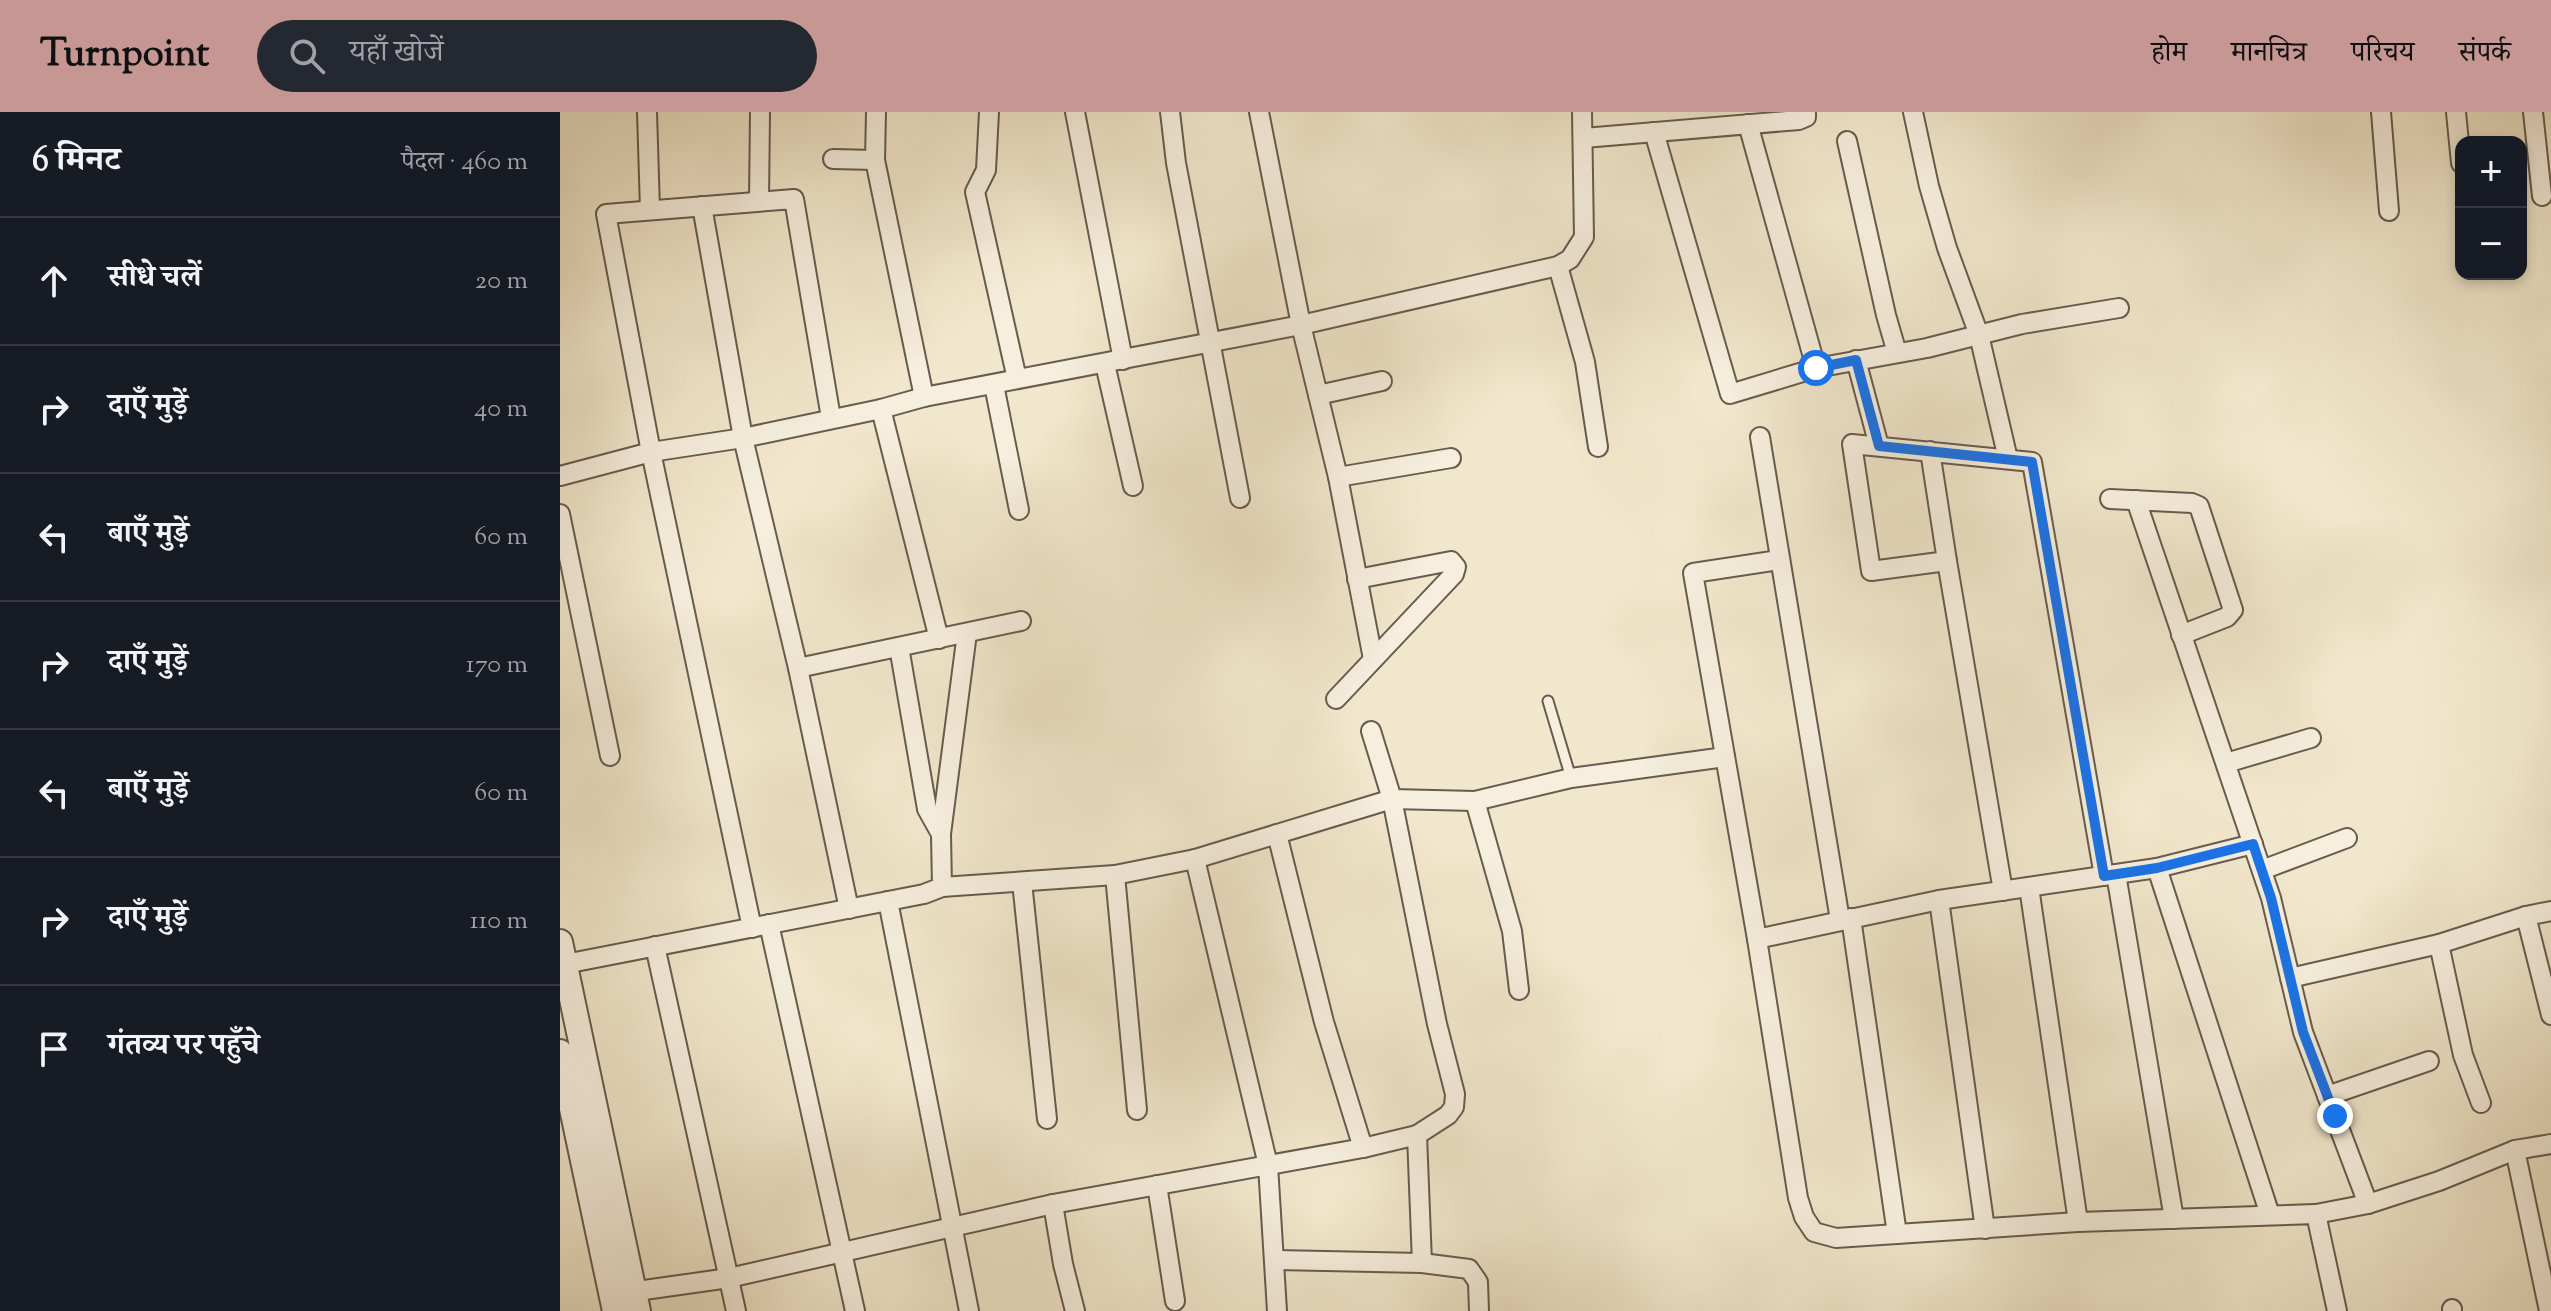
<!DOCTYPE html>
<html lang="hi">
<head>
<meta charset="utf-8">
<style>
	:root { --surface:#171b24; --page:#242831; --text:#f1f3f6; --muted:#9ea1a6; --line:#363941; --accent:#c59692 }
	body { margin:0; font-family:"Sorts Mill Goudy","Noto Serif Devanagari",serif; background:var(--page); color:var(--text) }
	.controls { position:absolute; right:24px; top:24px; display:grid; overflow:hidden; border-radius:16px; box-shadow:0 4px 12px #0003 }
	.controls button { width:72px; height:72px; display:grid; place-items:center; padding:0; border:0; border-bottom:2px solid var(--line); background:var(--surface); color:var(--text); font:40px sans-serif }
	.stop { position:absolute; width:24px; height:24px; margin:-18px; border:6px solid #1a73e8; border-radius:50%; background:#fff }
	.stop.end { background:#1a73e8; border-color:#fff; box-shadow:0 2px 8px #0008 }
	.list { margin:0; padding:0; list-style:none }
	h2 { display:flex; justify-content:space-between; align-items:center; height:104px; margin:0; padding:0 32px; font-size:34px }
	h2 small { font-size:26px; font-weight:400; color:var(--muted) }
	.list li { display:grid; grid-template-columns:52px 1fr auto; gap:24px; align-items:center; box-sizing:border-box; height:128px; padding:0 32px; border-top:2px solid var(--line) }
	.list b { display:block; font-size:30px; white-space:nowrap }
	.list em { font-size:26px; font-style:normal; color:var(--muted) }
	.icon { flex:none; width:44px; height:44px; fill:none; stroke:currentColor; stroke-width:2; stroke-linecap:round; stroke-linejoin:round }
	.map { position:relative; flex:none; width:1991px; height:1199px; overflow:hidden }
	header { display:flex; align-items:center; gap:48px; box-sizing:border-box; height:112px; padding:0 40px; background:var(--accent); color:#111 }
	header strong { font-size:38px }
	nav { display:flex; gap:44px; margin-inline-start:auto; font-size:28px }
	.search { width:560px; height:72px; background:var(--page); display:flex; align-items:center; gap:20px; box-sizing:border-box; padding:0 28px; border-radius:44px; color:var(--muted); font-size:30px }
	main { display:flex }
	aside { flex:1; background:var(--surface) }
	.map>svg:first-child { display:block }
</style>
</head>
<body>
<header>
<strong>Turnpoint</strong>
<div class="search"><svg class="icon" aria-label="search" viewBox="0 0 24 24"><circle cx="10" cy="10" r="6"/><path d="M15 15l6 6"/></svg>यहाँ खोजें</div>
<nav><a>होम</a><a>मानचित्र</a><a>परिचय</a><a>संपर्क</a></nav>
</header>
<main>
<aside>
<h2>6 मिनट<small>पैदल · 460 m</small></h2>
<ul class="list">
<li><svg class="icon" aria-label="ahead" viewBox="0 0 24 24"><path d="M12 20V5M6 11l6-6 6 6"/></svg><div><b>सीधे चलें</b></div><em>20 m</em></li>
<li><svg class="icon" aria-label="right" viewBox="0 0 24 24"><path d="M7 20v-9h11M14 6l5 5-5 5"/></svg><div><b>दाएँ मुड़ें</b></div><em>40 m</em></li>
<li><svg class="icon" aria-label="left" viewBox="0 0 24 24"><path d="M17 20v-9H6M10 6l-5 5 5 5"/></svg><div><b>बाएँ मुड़ें</b></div><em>60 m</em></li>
<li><svg class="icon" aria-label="right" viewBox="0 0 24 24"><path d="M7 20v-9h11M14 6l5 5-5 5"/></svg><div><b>दाएँ मुड़ें</b></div><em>170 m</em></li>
<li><svg class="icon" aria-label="left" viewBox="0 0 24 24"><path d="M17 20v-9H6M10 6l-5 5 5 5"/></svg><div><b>बाएँ मुड़ें</b></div><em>60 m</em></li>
<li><svg class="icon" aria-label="right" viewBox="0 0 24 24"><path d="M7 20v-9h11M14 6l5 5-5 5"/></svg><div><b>दाएँ मुड़ें</b></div><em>110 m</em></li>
<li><svg class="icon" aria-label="arrive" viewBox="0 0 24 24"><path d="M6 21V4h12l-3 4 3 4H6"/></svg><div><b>गंतव्य पर पहुँचे</b></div></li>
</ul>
</aside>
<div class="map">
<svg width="1991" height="1199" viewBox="0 0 1991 1199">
	<rect width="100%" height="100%" fill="#f1e7cc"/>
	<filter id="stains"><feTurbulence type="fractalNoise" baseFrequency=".0025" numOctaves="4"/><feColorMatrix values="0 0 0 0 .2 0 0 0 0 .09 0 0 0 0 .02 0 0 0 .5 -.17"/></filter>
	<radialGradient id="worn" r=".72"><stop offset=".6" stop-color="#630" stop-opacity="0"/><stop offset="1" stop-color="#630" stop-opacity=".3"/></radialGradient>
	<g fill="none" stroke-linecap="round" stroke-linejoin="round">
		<g stroke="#675c4f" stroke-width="13">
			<path id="service" d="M988,589l23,77"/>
		</g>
		<g stroke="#675c4f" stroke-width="22">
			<g id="minor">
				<path d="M87,0l3,98"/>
				<path d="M316,0l-1,48 49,237"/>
				<path d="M429,0l-3,58 -11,22 42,187"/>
				<path d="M515,0l48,248"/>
				<path d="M610,0l6,51 64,335"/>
				<path d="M699,0l42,213 257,-59 12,-7 14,-22 -2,-125"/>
				<path d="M1353,0l16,74 18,62 32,87 29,124"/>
				<path d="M1821,0l8,99"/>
				<path d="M1896,0l5,51"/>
				<path d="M1973,0l9,84"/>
				<path d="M1188,12l68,244"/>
				<path d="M1094,20l76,262 86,-26 111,-20 95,-24 97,-16"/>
				<path d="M1024,26l215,-18 7,-3v-5"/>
				<path d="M1287,29l39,174 11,38"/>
				<path d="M273,47l42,1"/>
				<path d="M199,89l1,-89"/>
				<path d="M142,94l41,232 55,230 51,241"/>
				<path d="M998,154l27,96 13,85"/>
				<path d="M1296,248l23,86"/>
				<path d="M545,252l28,122"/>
				<path d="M434,273l25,125"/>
				<path d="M758,283l64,-14"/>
				<path d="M321,297l58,230"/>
				<path d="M1200,325l80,483"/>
				<path d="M1370,339l17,110 -76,10 -19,-127 180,18 72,414"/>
				<path d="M0,364l91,-24 92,-14 138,-29 43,-12 377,-72 37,152 35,182"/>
				<path d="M778,365l113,-19"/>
				<path d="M1550,387l82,4 7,3 34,104 -6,7 -46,18"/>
				<path d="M1576,388l135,398 32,134 65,172 71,-23 76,-31 36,-6"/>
				<path d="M0,402l50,242"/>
				<path d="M1387,449l56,330"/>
				<path d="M339,535l28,162 14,25"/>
				<path d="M238,556l223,-47"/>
				<path d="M776,587l118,-125 2,-7 -5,-6 -94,18"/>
				<path d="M811,619l21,68 45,225 18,70 -1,13 -6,8 -31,20"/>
				<path d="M1666,651l85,-25"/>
				<path d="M915,689l37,130 7,59"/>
				<path d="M717,722l47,188 39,126"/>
				<path d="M1693,732l-96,24 -218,32 -182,39 41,259 6,19 10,15 22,6 242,-16 238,-8 21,97"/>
				<path d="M635,747l73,306 9,146"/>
				<path d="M1597,756l113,347"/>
				<path d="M1702,758l85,-32"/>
				<path d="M1556,762l58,345"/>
				<path d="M555,763l22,235"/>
				<path d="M462,770l25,237"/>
				<path d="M382,775l173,-12 80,-16 197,-60 83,2 96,-23 154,-21"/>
				<path d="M1469,775l49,335"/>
				<path d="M1379,788l46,329"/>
				<path d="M328,789l81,410"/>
				<path d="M1966,804l25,99"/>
				<path d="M1291,806l46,316"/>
				<path d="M209,812l86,387"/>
				<path d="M192,816l-101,-476 -45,-238 188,-15 37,219"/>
				<path d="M1197,827l-64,-366 86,-13"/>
				<path d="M1879,832l24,111 18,48"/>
				<path d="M95,834l81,365"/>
				<path d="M5,852l359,-70 18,-7 -1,-53 26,-201"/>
				<path d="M1730,866l149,-34 87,-28 25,-5"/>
				<path d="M1767,984l102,-35"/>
				<path d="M1955,1038l34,161"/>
				<path d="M597,1073l18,116"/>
				<path d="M493,1092l10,60 12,47"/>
				<path d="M1756,1102l52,-10"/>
				<path d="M862,1151l47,6 9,13 1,29"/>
				<path d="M63,1181l106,-15 324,-74 310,-56 54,-13 5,128 -146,-3"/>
				<path d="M1892,1197v2"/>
			</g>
		</g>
		<g stroke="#675c4f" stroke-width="28">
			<g id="tertiary">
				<path d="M0,830l78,369"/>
				<path d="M0,940l55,259"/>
			</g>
		</g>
		<use href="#service" stroke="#f6efde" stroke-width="9"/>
		<use href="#minor" stroke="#f6efde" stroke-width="18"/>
		<use href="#tertiary" stroke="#f6efde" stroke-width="24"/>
	</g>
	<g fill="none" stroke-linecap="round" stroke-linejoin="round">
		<path stroke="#1a73e8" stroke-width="10" d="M1256,256l40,-8 23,86 153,16 72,414 53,-8 96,-24 18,54 32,134 32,84"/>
	</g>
	<rect width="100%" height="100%" filter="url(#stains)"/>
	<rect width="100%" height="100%" fill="url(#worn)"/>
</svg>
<div class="controls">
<button>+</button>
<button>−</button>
</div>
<div class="stop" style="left:1256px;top:256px"></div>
<div class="stop end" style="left:1775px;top:1004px"></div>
</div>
</main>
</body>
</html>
